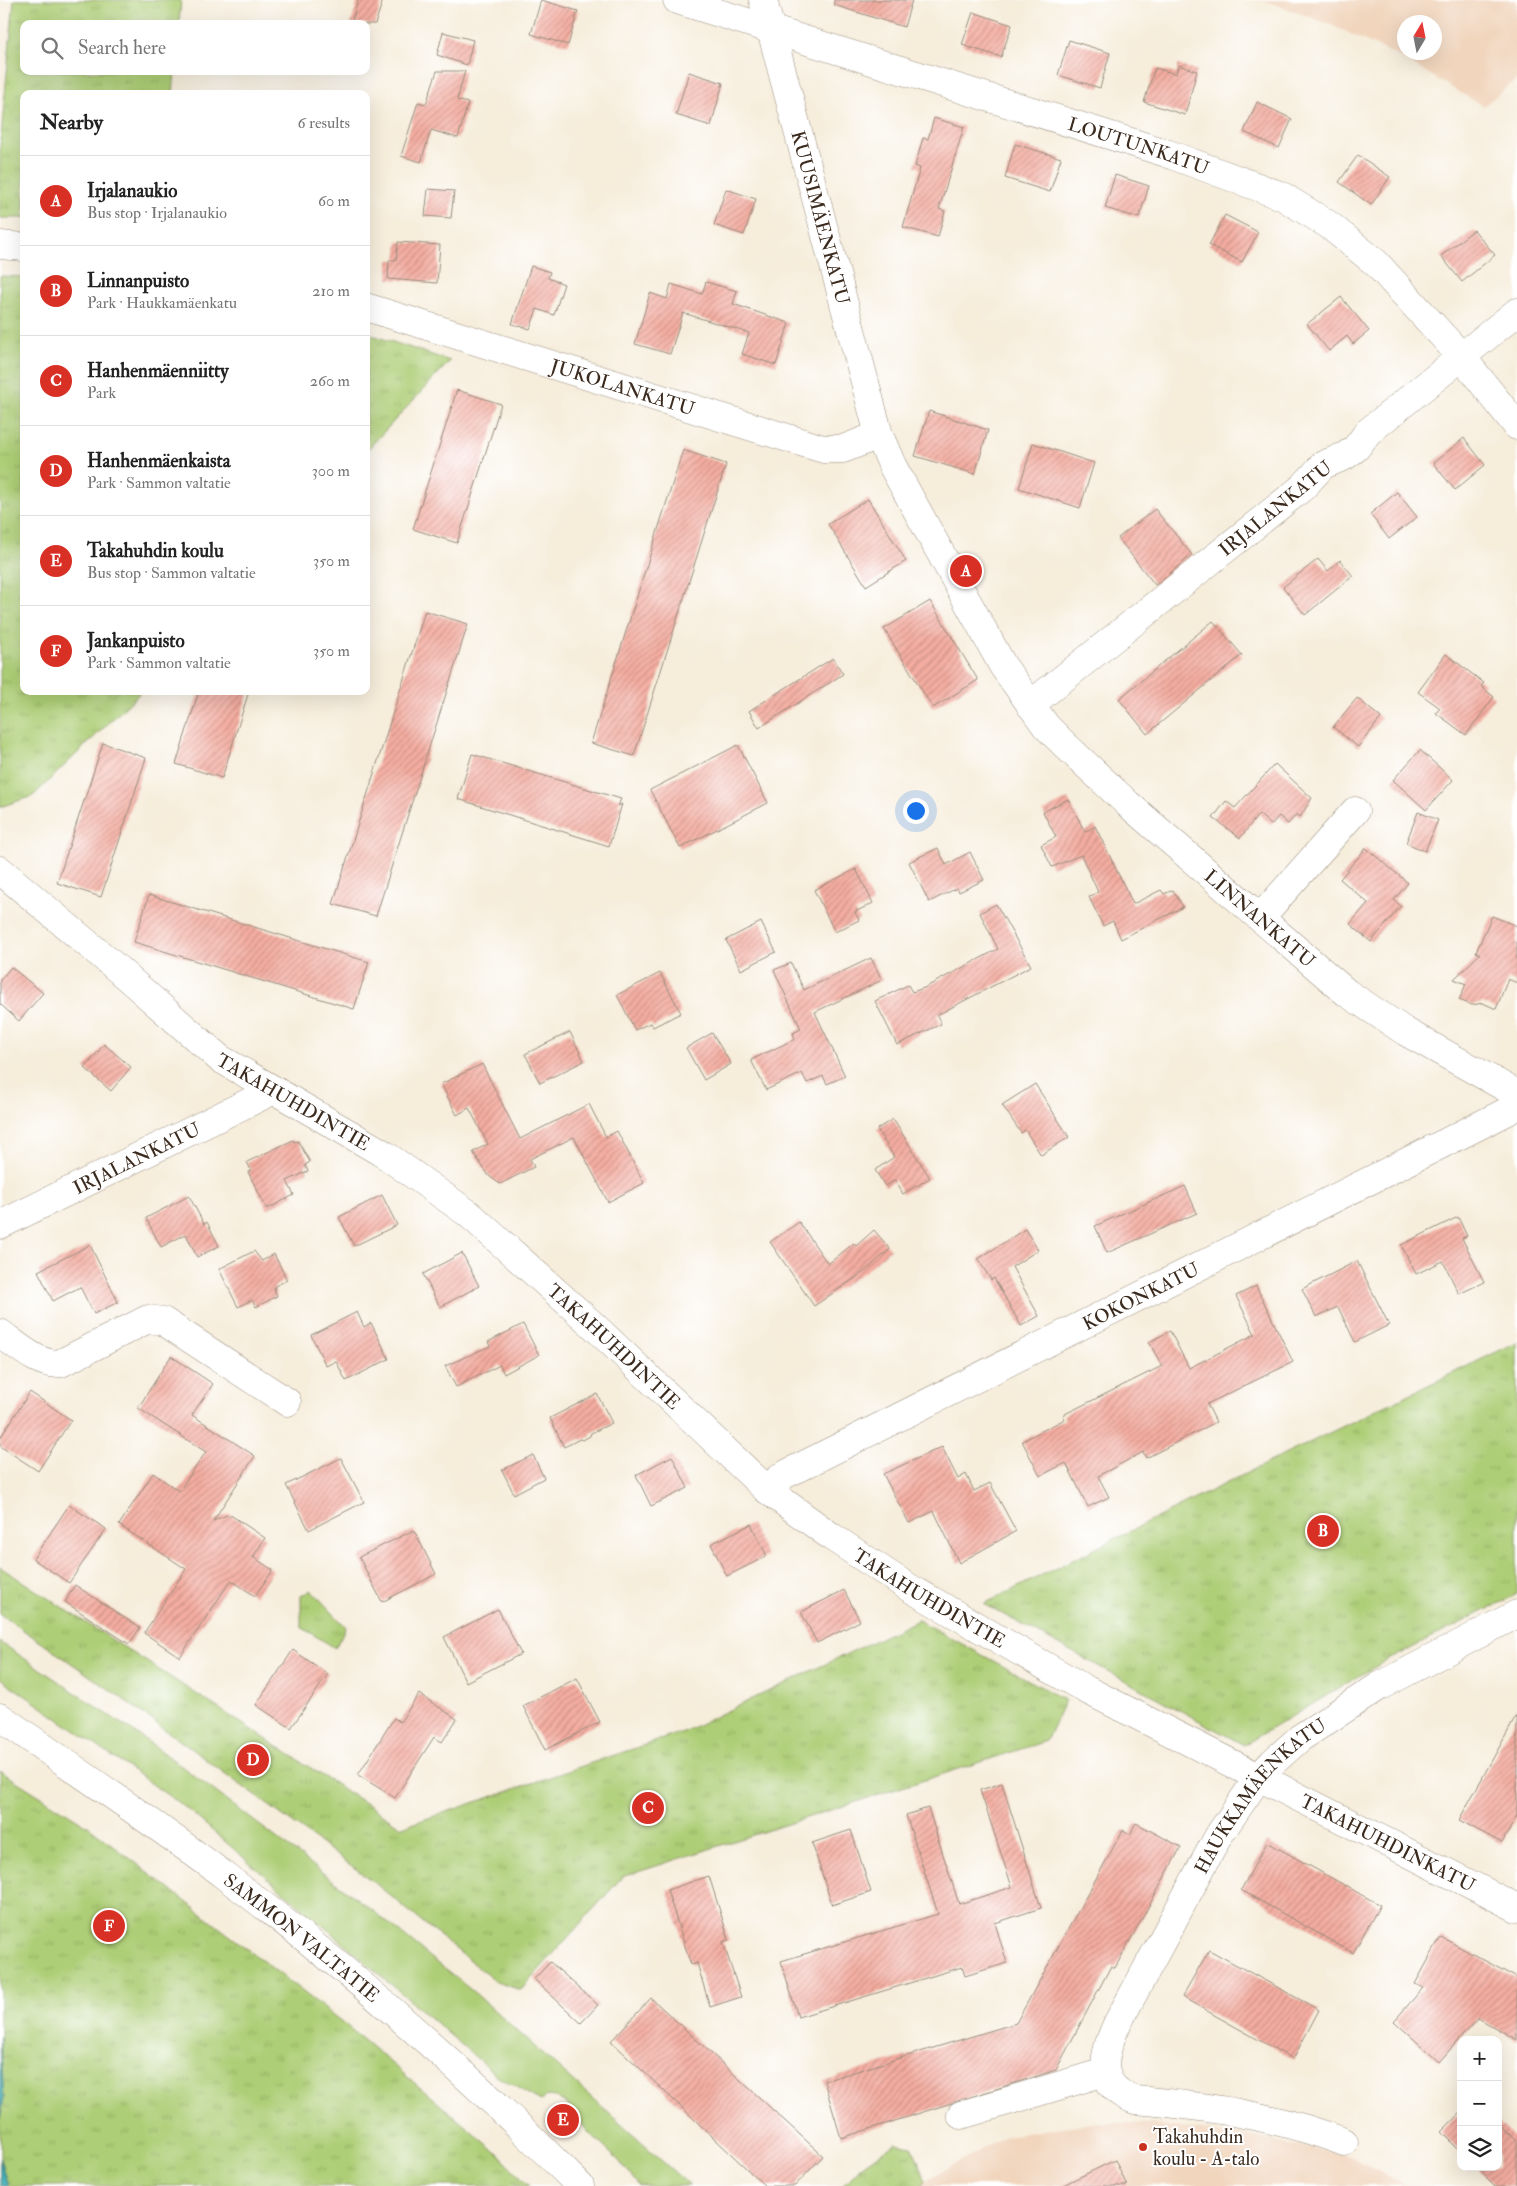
<!DOCTYPE html>
<html lang="en">
<head>
<meta charset="utf-8">
<style>
	:root { --surface:#fff; --page:#f6f6f6; --text:#222; --muted:#767676; --line:#e0e0e0; --accent:#d93025 }
	body { margin:0; font-family:"IM FELL Double Pica",serif; background:var(--page); color:var(--text) }
	.controls { position:absolute; right:15px; bottom:15px; display:grid; overflow:hidden; border-radius:10px; box-shadow:0 5px 20px #0002 }
	.controls button { width:45px; height:45px; display:grid; place-items:center; padding:0; border:0; border-bottom:1px solid var(--line); background:var(--surface); color:var(--text); font:25px sans-serif }
	.compass { position:absolute; left:1397px; top:15px; width:45px; height:45px; border-radius:50%; background:var(--surface); box-shadow:0 5px 20px #0002; rotate:10deg }
	.you { position:absolute; left:915px; top:810px; width:18px; height:18px; margin:-12px; border:4px solid #fff; border-radius:50%; background:#1a73e8; box-shadow:0 0 0 8px #1a73e833 }
	.badge { display:grid; place-items:center; width:32px; height:32px; border-radius:50%; background:var(--accent); color:#fff; font-size:16px; font-weight:700 }
	.pin { position:absolute; translate:-50% -50%; border:2px solid #fff; box-shadow:0 1px 5px #0006 }
	.list { margin:0; padding:0; list-style:none }
	h2 { display:flex; justify-content:space-between; align-items:center; height:65px; margin:0; padding:0 20px; font-size:21px }
	h2 small { font-size:16px; font-weight:400; color:var(--muted) }
	.list li { display:grid; grid-template-columns:32px 1fr auto; gap:15px; align-items:center; box-sizing:border-box; height:90px; padding:0 20px; border-top:1px solid var(--line) }
	.list b { display:block; font-size:19px; white-space:nowrap }
	.list p { margin:0; font-size:16px; white-space:nowrap; color:var(--muted) }
	.list em { font-size:16px; font-style:normal; color:var(--muted) }
	.icon { flex:none; width:28px; height:28px; fill:none; stroke:currentColor; stroke-width:2; stroke-linecap:round; stroke-linejoin:round }
	.map { position:relative; flex:none; width:1517px; height:2186px; overflow:hidden }
	.search { position:absolute; background:var(--surface); box-shadow:0 5px 20px #0002; left:20px; top:20px; width:350px; height:55px; display:flex; align-items:center; gap:12px; box-sizing:border-box; padding:0 18px; border-radius:10px; color:var(--muted); font-size:19px }
	.panel { position:absolute; background:var(--surface); box-shadow:0 5px 20px #0002; left:20px; top:90px; width:350px; height:605px; border-radius:10px }
	.map>svg:first-child { display:block }
</style>
</head>
<body>
<div class="map">
<svg width="1517" height="2186" viewBox="0 0 1517 2186">
	<defs>
		<pattern id="park-tufts" width="24" height="20" patternUnits="userSpaceOnUse" patternTransform="scale(1.25)"><rect width="24" height="20" fill="#adce76"/><path d="M3 7l-1-3M5 7V3M7 7l1-3M15 17l-1-3M17 17v-4M19 17l1-3" fill="none" stroke="#96b166"/></pattern>
		<pattern id="water-ripples" width="26" height="14" patternUnits="userSpaceOnUse" patternTransform="scale(1.25)"><rect width="26" height="14" fill="#3cadb7"/><path d="M2 4q2-2 4 0t4 0M15 11q2-2 4 0t4 0" fill="none" stroke="#348d94"/></pattern>
		<pattern id="building-hatch" width="6" height="6" patternUnits="userSpaceOnUse" patternTransform="scale(1.25)"><rect width="6" height="6" fill="#f5ada1"/><path d="M-1 1l2-2M0 6l6-6M5 7l2-2" fill="none" stroke="#c88d83"/></pattern>
	</defs>
	<rect width="100%" height="100%" fill="#fff"/>
	<filter id="ink" filterUnits="userSpaceOnUse"><feTurbulence type="fractalNoise" baseFrequency=".02" numOctaves="2"/><feDisplacementMap in="SourceGraphic" scale="10" xChannelSelector="R" yChannelSelector="G"/><feConvolveMatrix kernelMatrix="1 2 1 2 8 2 1 2 1" color-interpolation-filters="sRGB"/></filter>
	<filter id="wash" filterUnits="userSpaceOnUse"><feTurbulence type="fractalNoise" baseFrequency=".0096" numOctaves="4" result="noise"/><feDisplacementMap in="SourceGraphic" scale="20" xChannelSelector="R" yChannelSelector="G"/><feGaussianBlur stdDeviation="1.12" result="paint"/><feColorMatrix in="noise" values="0 0 0 0 0 0 0 0 0 0 0 0 0 0 0 0 0 1.4 0 .05"/><feComposite in="paint" operator="in"/></filter>
	<g filter="url(#wash)">
		<rect width="100%" height="100%" fill="#f6eddb"/>
		<g fill="#f1d5bd" fill-rule="evenodd">
			<path d="M1263,0h254v79l-34,27 -83,-49 -73,-34zM1404,22h30v30h-30z"/>
			<path d="M1098,2122l51,2 97,11 106,22 54,29h-484l4,-6 80,-44z"/>
		</g>
		<path fill="#adce76" stroke="#747c4a" d="M0,1642l156,105 216,163 104,84 214,192h-51l-20,-25 -31,-29 -20,-27 -12,-8 -10,-1 -5,5 -41,-23 -314,-270 -186,-130z"/>
		<g fill="url(#park-tufts)" stroke="#747c4a">
			<path d="M14,0h167l-2,24h-155v47h151l-2,23h-149v124h-24v-72z"/>
			<path d="M0,276l24,1v414h118l-109,105 -33,11z"/>
			<path d="M366,333l84,28 -84,90z"/>
			<path d="M1517,1342v252l-146,75 -127,76 -260,-141 271,-135z"/>
			<path d="M0,1567l402,260 281,-95 235,-112 147,80 -19,41 -424,136 -101,113 -25,-8 -125,-102 -255,-186 -116,-80z"/>
			<path d="M311,1590l35,37 -11,21 -34,-21v-31z"/>
			<path d="M0,1771l88,55 259,200 147,124 35,36h-529z"/>
			<path d="M895,2143l17,3 14,34 -4,6h-80l16,-17z"/>
		</g>
		<g fill="url(#water-ripples)" stroke="#3c6c6a">
			<path d="M0,2037l4,61 -4,21z"/>
			<path d="M0,2158l8,28h-8z"/>
		</g>
		<g id="blocks">
			<g fill="url(#building-hatch)">
				<path d="M358,0h25l-8,24h-24z"/>
				<path d="M541,0l37,11 -10,34 -37,-11z"/>
				<path d="M834,0h78l-8,27 -70,-22z"/>
				<path d="M973,12l39,13 -11,32 -39,-12z"/>
				<path d="M443,32l30,8 -6,25 -30,-10z"/>
				<path d="M1069,40l41,13 -10,35 -42,-13z"/>
				<path d="M1178,65l19,6 -12,44 -41,-13 11,-34 21,6z"/>
				<path d="M437,71h28l-8,29 11,3 -10,35 -27,-8 -10,32 -20,-6 17,-54 8,2z"/>
				<path d="M689,72l34,11 -12,43 -35,-11z"/>
				<path d="M1257,102l35,17 -13,29 -35,-16z"/>
				<path d="M934,118l30,9 -25,82 6,2 -7,26 -35,-10 17,-59 -5,-2 8,-28 5,1z"/>
				<path d="M1015,144l46,14 -11,34 -45,-14z"/>
				<path d="M1358,155l32,22 -19,28 -32,-23z"/>
				<path d="M1115,175l34,11 -10,32 -34,-10z"/>
				<path d="M428,189l26,2 -3,27 -26,-2z"/>
				<path d="M726,189l30,10 -12,36 -30,-10z"/>
				<path d="M1225,215l33,17 -16,30 -33,-17z"/>
				<path d="M1474,230l21,25 -33,27 -21,-26z"/>
				<path d="M398,242l42,3 -3,38 -49,-4 1,-19h7z"/>
				<path d="M531,266l19,6 -2,6 16,6 -10,31 -17,-6 -7,20 -18,-5z"/>
				<path d="M706,282l31,9 -4,13 56,19 -13,42 -34,-11 7,-21 -66,-20 -13,41 -35,-10 15,-51 17,6 4,-15 31,10z"/>
				<path d="M1341,297l28,34 -16,13 -6,-8 -18,15 -22,-27z"/>
				<path d="M457,390l44,14 -44,139 -44,-14z"/>
				<path d="M929,411l59,19 -13,44 -60,-18z"/>
				<path d="M1464,438l21,27 -30,25 -22,-27z"/>
				<path d="M1033,443l61,20 -14,45 -61,-20z"/>
				<path d="M683,450l43,14 -92,292 -43,-13z"/>
				<path d="M1397,492l20,25 -28,22 -19,-25z"/>
				<path d="M868,499l38,62 -40,25 -38,-62z"/>
				<path d="M1155,509l37,46 -37,30 -37,-47z"/>
				<path d="M1318,559l10,12 12,-11 13,16 -48,39 -22,-28z"/>
				<path d="M930,601l48,79 -45,28 -49,-79z"/>
				<path d="M425,611l43,13 -92,292 -43,-12z"/>
				<path d="M1213,621l29,34 -95,79 -28,-35z"/>
				<path d="M1446,654l38,29 -3,3 13,11 -28,38 -30,-22 4,-5 -22,-16z"/>
				<path d="M833,658l10,16 -84,54 -10,-17z"/>
				<path d="M199,691h50l-27,87 -46,-14z"/>
				<path d="M1357,698l24,20 -23,29 -25,-20z"/>
				<path d="M103,743l43,15 -45,139 -44,-14z"/>
				<path d="M738,745l30,58 -88,45 -30,-58z"/>
				<path d="M1420,750l33,30 -27,30 -33,-30z"/>
				<path d="M472,754l149,45 -3,7 4,-2 -13,42 -151,-47z"/>
				<path d="M1275,764l37,34 -12,19 -3,-3 -9,10 -9,-8 -8,9 -12,-11 -19,24 -27,-20 13,-17 9,7z"/>
				<path d="M1068,799l17,33 10,-6 38,78 28,-14 3,4 9,-4 10,17 -62,32 -8,-18 -10,5 -14,-29 9,-5 -17,-37 -29,12 -11,-22 15,-8 -13,-25z"/>
				<path d="M1418,812l20,8 -13,31 -19,-8z"/>
				<path d="M938,848l8,17 24,-13 14,28 -25,12 -2,-4 -28,14 -20,-40z"/>
				<path d="M1366,848l42,35 -14,17 7,6 -30,36 -21,-18 18,-21 -28,-24z"/>
				<path d="M856,869l17,34 -18,9 4,8 -24,12 -21,-42z"/>
				<path d="M149,895l220,67 -15,47 -220,-67z"/>
				<path d="M996,904l35,62 -94,49 4,9 -44,21 -22,-44 33,-16 4,7 12,-4 74,-39 -18,-36z"/>
				<path d="M1492,916l25,10v57l-9,-4 -12,30 -13,-6 -11,2 -13,-5 7,-16 -12,-5 26,-25 -4,-2z"/>
				<path d="M761,922l15,30 -35,18 -15,-30z"/>
				<path d="M871,958l11,22 -67,32 30,64 -18,8 -4,-8 -16,7 -5,-10 -36,17 -15,-30 44,-21 -2,-6 8,-4 -27,-59 17,-7 13,27z"/>
				<path d="M11,967l32,26 -24,28 -19,-17v-24z"/>
				<path d="M660,973l21,40 -28,14 -3,-4 -15,7 -18,-35z"/>
				<path d="M570,1032l14,29 -44,22 -15,-29z"/>
				<path d="M712,1033l19,31 -27,16 -18,-32z"/>
				<path d="M104,1044l27,23 -20,24 -26,-23z"/>
				<path d="M482,1064l38,75 69,-35 17,33 11,-6 27,52 -36,19 -34,-65 -44,22 4,8 -34,17 -11,-8 -16,-24 15,-8 -19,-36 -12,7 -16,-31z"/>
				<path d="M1035,1084l34,53 -28,18 -16,-25 -4,3 -19,-28z"/>
				<path d="M893,1119l37,59 -27,16 -8,-14 -10,6 -10,-16 19,-13 -17,-28z"/>
				<path d="M293,1140l1,2 4,-1 12,21 -5,3 3,6 -21,10 7,14 -27,14 -19,-37 3,-2 -4,-8z"/>
				<path d="M1185,1186l12,27 -90,40 -12,-27z"/>
				<path d="M382,1195l15,30 -43,21 -15,-29z"/>
				<path d="M189,1196l15,28 3,-2 12,24 -22,11 -11,-23 -25,13 -15,-29z"/>
				<path d="M1458,1217l9,19 -5,2 22,44 -25,12 -16,-33 -27,13 -15,-29z"/>
				<path d="M799,1222l29,42 26,-21 2,3 18,-16 16,19 -26,23 -50,34 -44,-64z"/>
				<path d="M1025,1229l13,21 -26,17 27,49 -18,10 -27,-48 -3,2 -13,-21z"/>
				<path d="M90,1245l28,57 -24,12 -14,-27 -27,14 -15,-30z"/>
				<path d="M254,1251l8,10 12,-7 13,26 -12,6 -1,3 3,7 -21,11 -4,-7 -14,7 -19,-38z"/>
				<path d="M462,1253l17,33 -39,21 -17,-33z"/>
				<path d="M1357,1261l32,64 -34,17 -17,-35 -22,10 -14,-28z"/>
				<path d="M1256,1286l37,76 -86,42 9,18 -70,36 -3,-6 -45,24 11,21 -21,10 -22,-44 -26,13 -18,-35 43,-22 -2,-4 99,-49 -13,-24 21,-11 19,37 66,-34 -19,-38z"/>
				<path d="M357,1312l7,15 7,-4 18,36 -43,22 -10,-20 -10,5 -15,-31z"/>
				<path d="M523,1324l16,31 -35,19 -4,-9 -44,22 -11,-21 45,-20 -2,-4z"/>
				<path d="M171,1356l42,28 -21,31 63,41 -42,65 16,-7 36,24 -12,19 20,13 -18,26 -24,-16 -51,77 -36,-24 42,-64 -67,-44 34,-52 26,18 27,-39 -68,-44z"/>
				<path d="M30,1392l41,28 -33,51 -38,-25v-8z"/>
				<path d="M597,1394l15,29 -21,10 -1,3 -7,4 -3,-1 -16,8 -14,-29z"/>
				<path d="M942,1447l16,32 8,-5 8,17 16,-8 26,48 -57,32 -25,-52 -25,12 -26,-49z"/>
				<path d="M533,1455l11,23 -30,16 -12,-24z"/>
				<path d="M672,1456l16,32 -37,18 -15,-31z"/>
				<path d="M341,1458l23,44 -55,28 -23,-45z"/>
				<path d="M69,1505l37,24 -37,54 -36,-24z"/>
				<path d="M751,1524l16,32 -40,20 -16,-32z"/>
				<path d="M414,1530l22,44 -54,28 -23,-45z"/>
				<path d="M75,1585l65,43 -11,16 -64,-42z"/>
				<path d="M844,1590l16,31 -43,22 -16,-31z"/>
				<path d="M498,1609l23,45 -55,28 -22,-45z"/>
				<path d="M293,1650l35,24 -37,54 -35,-23z"/>
				<path d="M577,1678l23,44 -55,28 -22,-44z"/>
				<path d="M419,1694l38,25 -15,23 -8,-5 -39,61 -37,-23 36,-57 6,4z"/>
				<path d="M1517,1715v101l-15,27 -43,-23z"/>
				<path d="M1002,1783l39,125 -46,15 12,40 -42,13 -3,-9 -164,50 -17,-56 157,-47 -32,-99 22,-7 31,96 53,-17 -32,-97z"/>
				<path d="M1136,1823l45,24 -66,121 -4,-2 -55,104 -215,68 -17,-57 192,-58 107,-193 7,4z"/>
				<path d="M851,1830l20,62 -39,13 -20,-62z"/>
				<path d="M1267,1842l113,63 -27,48 -112,-63z"/>
				<path d="M709,1876l20,64 -6,2 18,55 -31,10 -13,-44 -6,2 -24,-75z"/>
				<path d="M1441,1937l76,41v62l-39,-22 -39,44 -45,-41 29,-33 -8,-4z"/>
				<path d="M1209,1950l110,60 -26,49 -111,-62z"/>
				<path d="M550,1962l48,43 -17,18 -47,-44z"/>
				<path d="M651,1998l172,158 -28,30h-30l-154,-145z"/>
				<path d="M1461,2112v40l-20,-20z"/>
				<path d="M1498,2122l19,19v45h-22l-19,-19h22z"/>
				<path d="M1115,2160l12,26h-66z"/>
			</g>
		</g>
	</g>
	<g filter="url(#ink)">
		<use href="#blocks" fill-opacity="0" stroke="#988c7c" stroke-width="1"/>
		<g fill="none" stroke-linecap="round" stroke-linejoin="round">
			<g stroke="#988c7c" stroke-width="29">
				<g id="minor">
					<path id="s1" d="M677,0l489,153 116,43 47,29 47,38 85,93 56,70"/>
					<path id="s2" d="M763,0l116,435 14,32 110,199 43,60 19,19 63,59 219,189 59,39 111,62"/>
					<path d="M0,245l24,2"/>
					<path id="s3" d="M366,307l457,142h20l36,-14"/>
					<path d="M1030,705l273,-218 20,-22 22,-9 11,-8 12,-16 149,-120"/>
					<path id="s4" d="M0,870l113,95 106,93 165,96 85,60 125,112 172,163 66,48 76,50 179,103 430,218"/>
					<path d="M1260,918l95,-107"/>
					<path id="s5" d="M0,1225l274,-135"/>
					<path d="M0,1333c17,12 40,34 61,30l87,-44 15,2 124,81"/>
					<path id="s6" d="M766,1489l16,-13 726,-365 9,-7"/>
					<path d="M961,2115l144,-43"/>
					<path id="s7" d="M1344,2142c-67,-26 -138,-36 -209,-42 -40,-14 -33,-44 -18,-76l102,-189 39,-57 15,-16 27,-24 78,-51 139,-73"/>
				</g>
			</g>
			<g stroke="#988c7c" stroke-width="29">
				<g id="major">
					<path id="s8" d="M0,1717c75,53 152,104 225,159 125,94 245,199 355,310"/>
				</g>
			</g>
			<use href="#minor" stroke="#fff" stroke-width="28"/>
			<use href="#major" stroke="#fff" stroke-width="28"/>
		</g>
	</g>
	<circle fill="#c8321e" stroke="#fff" stroke-width="2" cx="1143" cy="2147" r="5"/>
	<g text-anchor="middle" stroke-width="4" stroke-linejoin="round" paint-order="stroke">
		<g font-size="19" fill="#3b2a1e" stroke="#fff">
			<text dy="7" stroke="none"><textPath href="#s1" startOffset="484">LOUTUNKATU</textPath></text>
			<text dy="7" stroke="none"><textPath href="#s2" startOffset="225">KUUSIMÄENKATU</textPath></text>
			<text dy="7" stroke="none"><textPath href="#s3" startOffset="269">JUKOLANKATU</textPath></text>
			<text transform="translate(1275 508) rotate(-39)" y="7">IRJALANKATU</text>
			<text dy="7" stroke="none"><textPath href="#s2" startOffset="1074">LINNANKATU</textPath></text>
			<text dy="7" stroke="none"><textPath href="#s4" startOffset="375">TAKAHUHDINTIE</textPath></text>
			<text dy="7" stroke="none"><textPath href="#s5" startOffset="152">IRJALANKATU</textPath></text>
			<text dy="7" stroke="none"><textPath href="#s6" startOffset="422">KOKONKATU</textPath></text>
			<text dy="7" stroke="none"><textPath href="#s4" startOffset="780">TAKAHUHDINTIE</textPath></text>
			<text dy="7" stroke="none"><textPath href="#s4" startOffset="1185">TAKAHUHDINTIE</textPath></text>
			<text dy="7" stroke="none"><textPath href="#s7" startOffset="578">HAUKKAMÄENKATU</textPath></text>
			<text dy="7" stroke="none"><textPath href="#s4" startOffset="1705">TAKAHUHDINKATU</textPath></text>
			<text dy="7" stroke="none"><textPath href="#s8" startOffset="374">SAMMON VALTATIE</textPath></text>
		</g>
		<g font-size="19" fill="#3b2a1e" stroke="#fff" text-anchor="start">
			<text x="1153" y="2143">Takahuhdin<tspan x="1153" dy="22">koulu - A-talo</tspan></text>
		</g>
	</g>
</svg>
<div class="controls">
<button>+</button>
<button>−</button>
<button><svg class="icon" aria-label="layers" viewBox="0 0 24 24"><path d="M12 4l9 5-9 5-9-5zM3 14l9 5 9-5"/></svg></button>
</div>
<svg class="compass" viewBox="-18 -18 36 36"><path d="M0-13l5 13h-10z" fill="#e53935"/><path d="M0 13l5-13h-10z" fill="#767676"/></svg>
<div class="you"></div>
<div class="pin badge" style="left:966px;top:571px">A</div>
<div class="pin badge" style="left:1323px;top:1531px">B</div>
<div class="pin badge" style="left:648px;top:1808px">C</div>
<div class="pin badge" style="left:253px;top:1760px">D</div>
<div class="pin badge" style="left:563px;top:2120px">E</div>
<div class="pin badge" style="left:109px;top:1926px">F</div>
<div class="search"><svg class="icon" aria-label="search" viewBox="0 0 24 24"><circle cx="10" cy="10" r="6"/><path d="M15 15l6 6"/></svg>Search here</div>
<section class="panel">
<h2>Nearby<small>6 results</small></h2>
<ul class="list">
<li><span class="badge">A</span><div><b>Irjalanaukio</b><p>Bus stop · Irjalanaukio</p></div><em>60 m</em></li>
<li><span class="badge">B</span><div><b>Linnanpuisto</b><p>Park · Haukkamäenkatu</p></div><em>210 m</em></li>
<li><span class="badge">C</span><div><b>Hanhenmäenniitty</b><p>Park</p></div><em>260 m</em></li>
<li><span class="badge">D</span><div><b>Hanhenmäenkaista</b><p>Park · Sammon valtatie</p></div><em>300 m</em></li>
<li><span class="badge">E</span><div><b>Takahuhdin koulu</b><p>Bus stop · Sammon valtatie</p></div><em>350 m</em></li>
<li><span class="badge">F</span><div><b>Jankanpuisto</b><p>Park · Sammon valtatie</p></div><em>350 m</em></li>
</ul>
</section>
</div>
</body>
</html>
